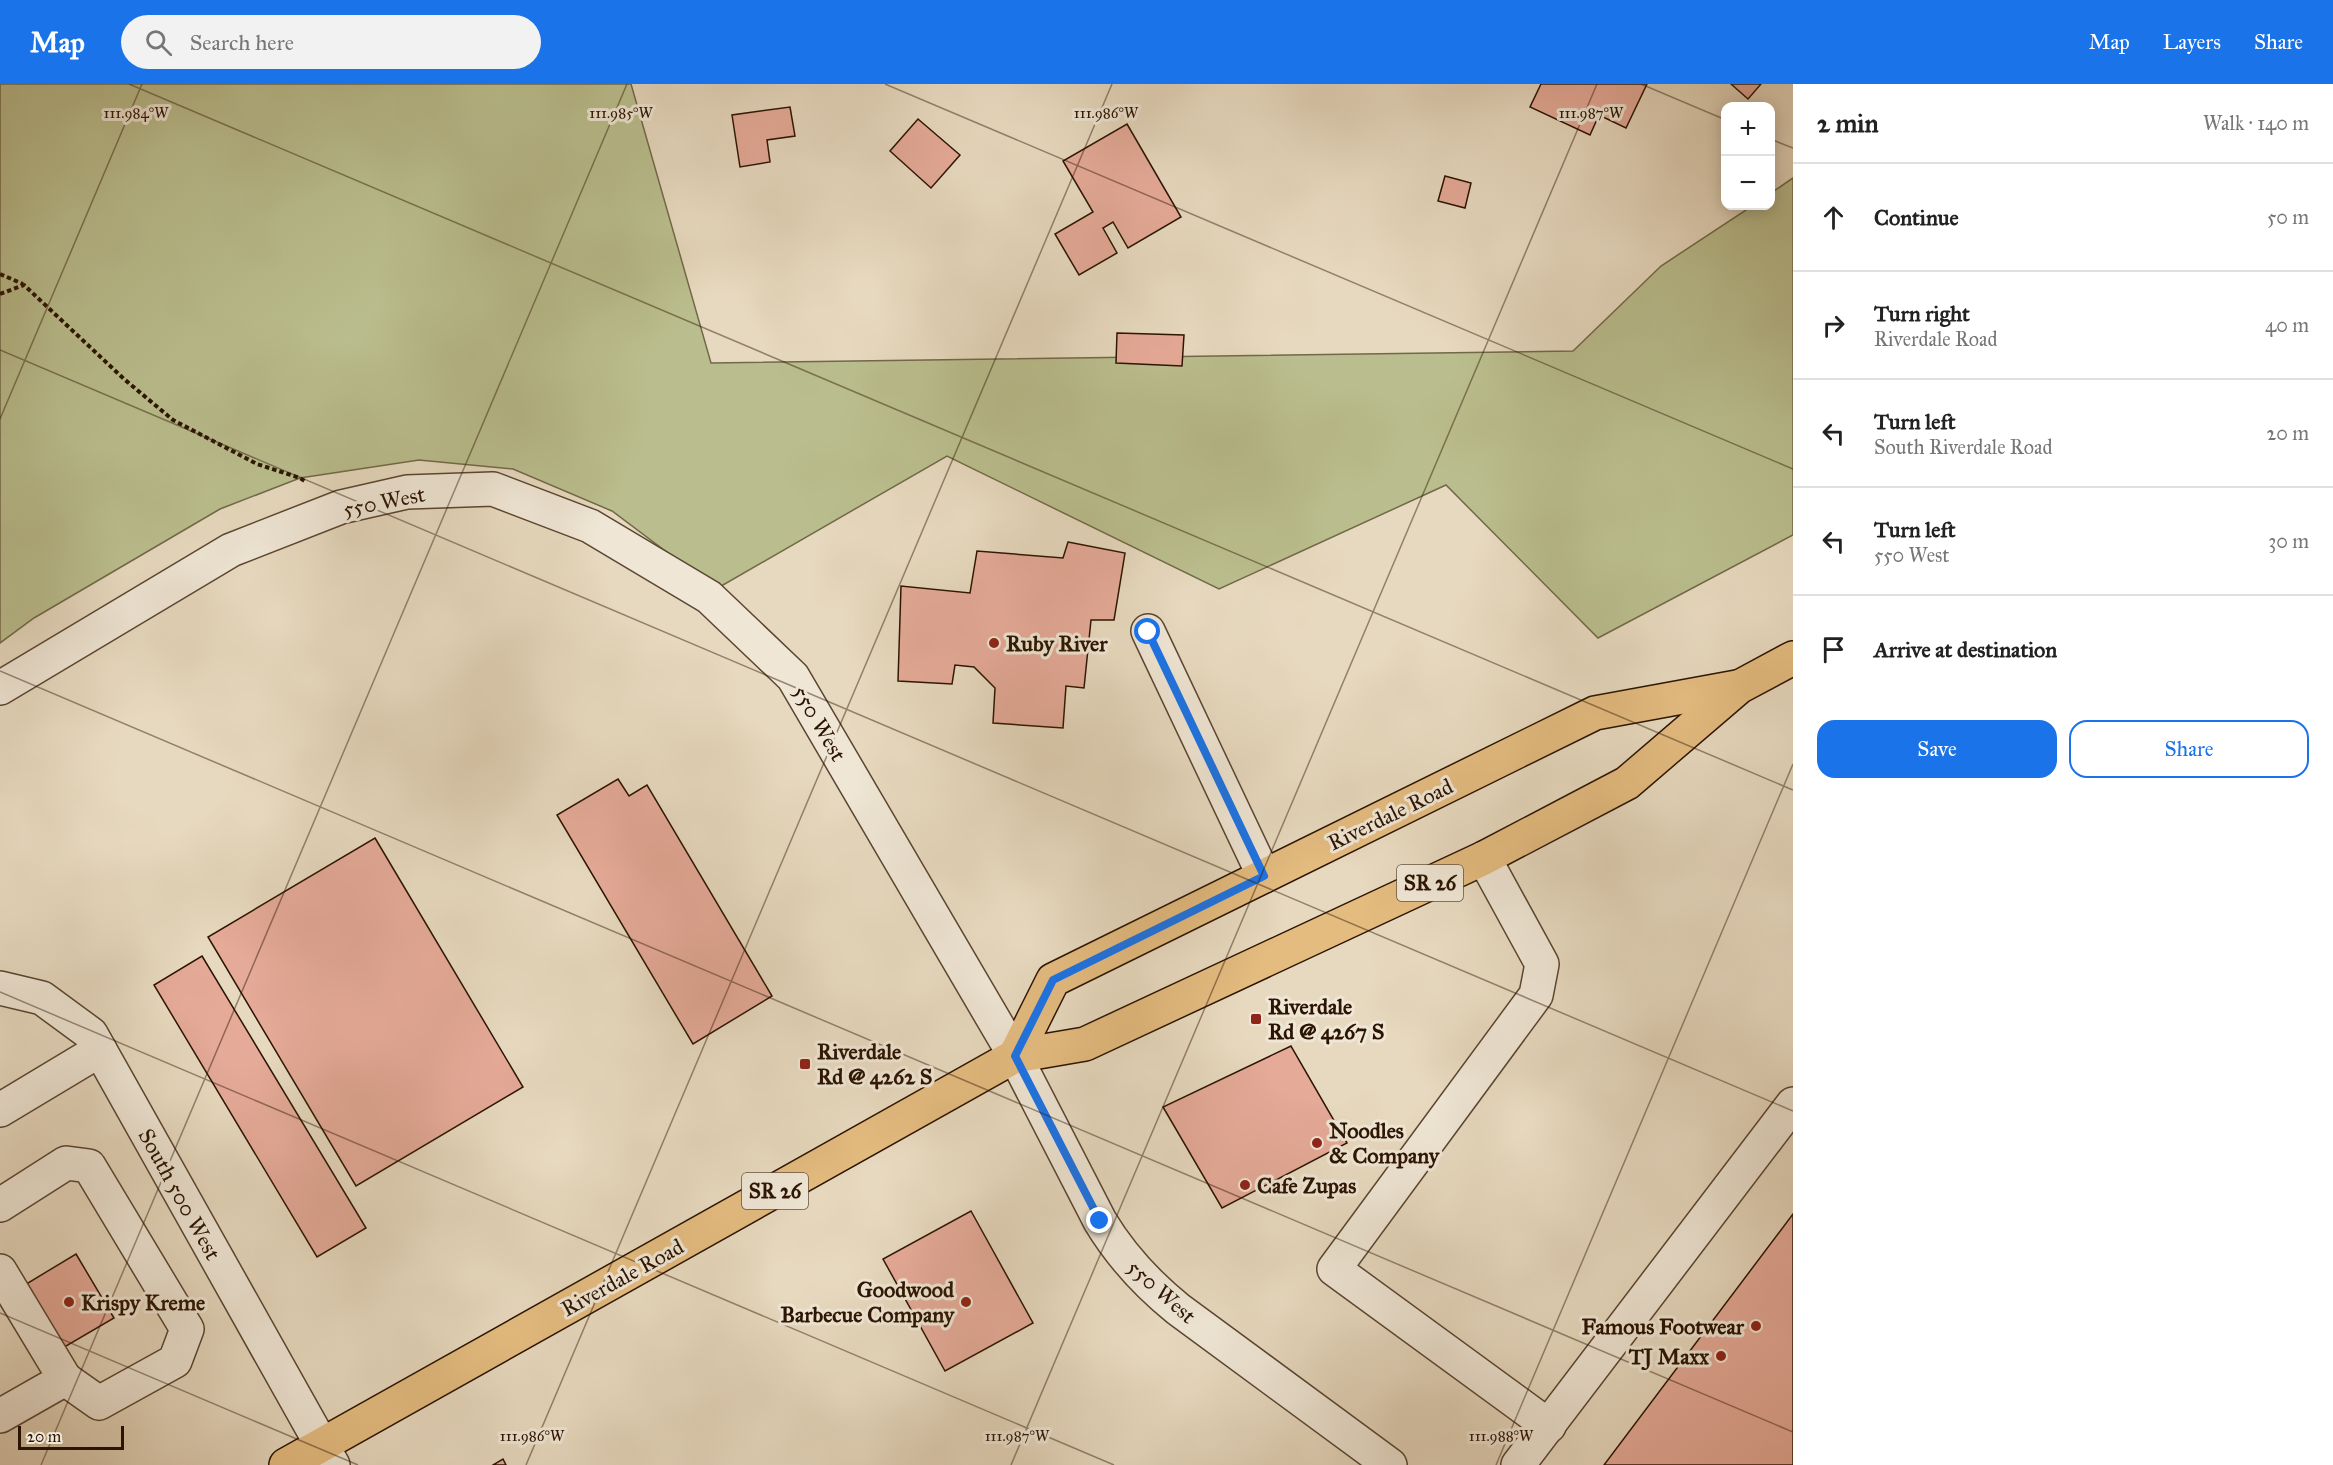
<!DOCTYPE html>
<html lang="en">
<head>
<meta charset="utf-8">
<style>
	:root { --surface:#fff; --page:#f2f2f2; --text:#222; --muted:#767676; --line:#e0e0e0; --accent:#1a73e8 }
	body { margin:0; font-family:"IM FELL Great Primer",serif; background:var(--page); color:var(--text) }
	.controls { position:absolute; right:18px; top:18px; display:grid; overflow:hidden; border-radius:12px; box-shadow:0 3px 15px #0003 }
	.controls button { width:54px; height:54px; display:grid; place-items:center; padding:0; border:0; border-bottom:2px solid var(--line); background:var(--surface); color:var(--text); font:30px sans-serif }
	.scale { position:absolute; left:18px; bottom:15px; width:106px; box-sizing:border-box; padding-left:6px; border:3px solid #2b1402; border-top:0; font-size:16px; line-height:21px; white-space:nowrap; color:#2b1402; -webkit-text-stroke:4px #efe6d5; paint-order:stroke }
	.stop { position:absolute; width:18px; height:18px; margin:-14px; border:4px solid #1a73e8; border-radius:50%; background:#fff }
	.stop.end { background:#1a73e8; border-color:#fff; box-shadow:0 2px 6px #0008 }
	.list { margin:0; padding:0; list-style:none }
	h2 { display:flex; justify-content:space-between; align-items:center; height:78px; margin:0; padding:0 24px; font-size:26px }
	h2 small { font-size:20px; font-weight:400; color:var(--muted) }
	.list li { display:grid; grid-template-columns:39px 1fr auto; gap:18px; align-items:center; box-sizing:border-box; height:108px; padding:0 24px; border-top:2px solid var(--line) }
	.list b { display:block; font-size:22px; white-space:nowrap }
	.list p { margin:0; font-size:20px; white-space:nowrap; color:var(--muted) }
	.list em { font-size:20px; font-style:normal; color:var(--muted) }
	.actions { display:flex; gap:12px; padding:18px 24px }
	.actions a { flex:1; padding:14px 0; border:2px solid var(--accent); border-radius:18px; text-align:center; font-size:21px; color:var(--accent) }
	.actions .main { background:var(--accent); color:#fff }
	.icon { flex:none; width:33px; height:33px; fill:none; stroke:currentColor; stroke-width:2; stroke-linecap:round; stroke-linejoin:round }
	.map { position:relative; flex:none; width:1793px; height:1381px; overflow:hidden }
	header { display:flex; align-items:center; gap:36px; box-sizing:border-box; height:84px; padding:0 30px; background:var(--accent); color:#fff }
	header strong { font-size:28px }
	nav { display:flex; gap:33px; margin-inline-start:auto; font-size:21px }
	.search { width:420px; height:54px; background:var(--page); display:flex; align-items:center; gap:15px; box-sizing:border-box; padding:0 21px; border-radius:33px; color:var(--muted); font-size:22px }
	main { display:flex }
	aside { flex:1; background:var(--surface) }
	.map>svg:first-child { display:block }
</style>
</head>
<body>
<header>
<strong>Map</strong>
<div class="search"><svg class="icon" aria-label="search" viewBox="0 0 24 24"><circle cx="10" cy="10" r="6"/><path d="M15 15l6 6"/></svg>Search here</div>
<nav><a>Map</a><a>Layers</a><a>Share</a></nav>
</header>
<main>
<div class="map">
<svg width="1793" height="1381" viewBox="0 0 1793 1381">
	<rect width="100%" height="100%" fill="#e7d9bf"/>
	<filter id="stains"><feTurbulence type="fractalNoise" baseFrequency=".00333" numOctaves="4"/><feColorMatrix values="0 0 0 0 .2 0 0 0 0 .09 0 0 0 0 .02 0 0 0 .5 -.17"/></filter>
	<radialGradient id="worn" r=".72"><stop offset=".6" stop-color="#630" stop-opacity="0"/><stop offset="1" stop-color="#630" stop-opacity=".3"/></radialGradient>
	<path fill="#babe8e" stroke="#726948" stroke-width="1.5" d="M0,0h631l80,279 862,-12 88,-85 91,-60h18l1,-13 22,-15v357l-195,103 -152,-153 -227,104 -272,-133 -231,133 -104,-78 -99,-42 -94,-9 -119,18 -80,31 -186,109 -34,25z"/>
	<g fill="#e5aa98" stroke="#2b1402" stroke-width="1.5">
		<path d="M1541,0h106l-21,44 -27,-13 -9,20 -60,-28z"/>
		<path d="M1731,0h30l-13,15z"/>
		<path d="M790,23l5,29 -28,4 3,22 -30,5 -8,-52z"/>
		<path d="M918,35l42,36 -29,33 -41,-37z"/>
		<path d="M1127,40l54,93 -53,31 -15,-26 -10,6 14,25 -38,22 -24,-41 38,-22 -30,-51z"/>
		<path d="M1445,92l26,7 -6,25 -27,-7z"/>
		<path d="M1117,249l67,2 -2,31 -66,-3z"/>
		<path d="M1068,458l57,11 -11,67h-23l-7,68 -18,-2 -3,42 -70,-5 2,-35 -21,-21 -19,-2 -3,19 -54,-3 3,-95 69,7 7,-42 86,7z"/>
		<path d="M618,695l11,17 18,-11 125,211 -79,48 -136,-229z"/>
		<path d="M375,754l148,249 -167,99 -148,-249z"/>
		<path d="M202,872l164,272 -49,29 -163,-272z"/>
		<path d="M1291,962l56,97 -125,65 -59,-101z"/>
		<path d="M971,1127l62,112 -88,48 -62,-112z"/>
		<path d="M1793,1130v251h-189z"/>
		<path d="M76,1170l38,64 -53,31 -38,-63z"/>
		<path d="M503,1375l3,6h-13z"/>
	</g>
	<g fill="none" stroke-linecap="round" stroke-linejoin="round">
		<g stroke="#5a4531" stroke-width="36">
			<g id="minor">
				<path d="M1148,547l116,245"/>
				<path d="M0,604l231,-138 110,-43 66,-15 86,-3 97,37 119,71 84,80 222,379 85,165c21,35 46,62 78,88l212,156"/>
				<path d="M1484,774l58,106 -6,31 -202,274 215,157"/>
				<path d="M0,904l42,10 49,36 242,431"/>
				<path d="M0,1026l100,-60"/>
				<path d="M0,1121l66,-42 23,3 98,163 -12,32 -76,42 -34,-24"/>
				<path d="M0,1187l65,108 -65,37"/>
				<path d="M1518,1381l275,-361"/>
			</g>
		</g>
		<g stroke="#2b1402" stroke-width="36">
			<g id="major">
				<path d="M1015,972l38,-76 542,-267 142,-26"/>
				<path d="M286,1381l729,-409 70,-12 399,-186 143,-75 112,-96 54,-29"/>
			</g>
		</g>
		<g stroke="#2b1402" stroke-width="4" stroke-dasharray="4.5 3" stroke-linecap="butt">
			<path d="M0,190l23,10"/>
			<path d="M0,210l24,-9 100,94 49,41 84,44 43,14 6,4"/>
		</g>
		<use href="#minor" stroke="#efe6d5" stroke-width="33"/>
		<use href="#major" stroke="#e4bc80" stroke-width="33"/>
	</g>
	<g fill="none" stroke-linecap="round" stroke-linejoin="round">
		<path stroke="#1a73e8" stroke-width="8" d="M1100,1137l-85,-165 38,-76 211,-104 -116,-244"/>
	</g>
	<path fill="none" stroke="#2b1402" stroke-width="1.5" stroke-opacity="0.45" d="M129,0l1664,706M885,0l908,385M1641,0l85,36M1770,55l23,9M0,266l1793,761M0,335l142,-335M0,587l1793,761M0,908l1114,473M0,1229l358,152M41,1381l586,-1381M526,1381l586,-1381M1011,1381l586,-1381M1496,1381l297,-701"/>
	<g fill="#8f2418" stroke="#efe6d5" stroke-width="2">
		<circle cx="994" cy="559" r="6"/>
		<rect x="1250" y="929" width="12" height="12" rx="3"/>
		<rect x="799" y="974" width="12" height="12" rx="3"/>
		<circle cx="1317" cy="1059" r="6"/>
		<circle cx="1245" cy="1101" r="6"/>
		<circle cx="69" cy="1218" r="6"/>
		<circle cx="966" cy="1218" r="6"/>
		<circle cx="1756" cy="1242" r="6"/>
		<circle cx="1721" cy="1272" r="6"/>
	</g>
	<g text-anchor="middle" stroke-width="6" stroke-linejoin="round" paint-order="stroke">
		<g fill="#efe6d5" stroke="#665341" stroke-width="1.5">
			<rect x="1397" y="781" width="66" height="36" rx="4.5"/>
			<rect x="742" y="1089" width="66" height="36" rx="4.5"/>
		</g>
		<g font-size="21" font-weight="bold" fill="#2b1402">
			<text x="1430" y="806">SR 26</text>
			<text x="775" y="1114">SR 26</text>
		</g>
		<g font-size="22" fill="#2b1402" stroke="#efe6d5">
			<text transform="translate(384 417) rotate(-11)" y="8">550 West</text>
			<text transform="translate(820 639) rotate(60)" y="8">550 West</text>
			<text transform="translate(1390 730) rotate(-26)" y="8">Riverdale Road</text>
			<text transform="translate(180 1110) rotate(61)" y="8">South 500 West</text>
			<text transform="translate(622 1193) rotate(-29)" y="8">Riverdale Road</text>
			<text transform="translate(1162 1207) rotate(42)" y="8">550 West</text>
		</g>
		<g font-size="22" font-weight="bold" fill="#2b1402" stroke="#efe6d5" text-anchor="start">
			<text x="1006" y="567">Ruby River</text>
			<text x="1268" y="930">Riverdale<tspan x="1268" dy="25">Rd @ 4267 S</tspan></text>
			<text x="817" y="975">Riverdale<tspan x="817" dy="25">Rd @ 4262 S</tspan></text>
			<text x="1329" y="1054">Noodles<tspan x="1329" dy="25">&amp; Company</tspan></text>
			<text x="1257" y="1109">Cafe Zupas</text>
			<text x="954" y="1213" text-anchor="end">Goodwood<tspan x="954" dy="25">Barbecue Company</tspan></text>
			<text x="81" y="1226">Krispy Kreme</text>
			<text x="1744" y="1250" text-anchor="end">Famous Footwear</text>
			<text x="1709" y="1280" text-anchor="end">TJ Maxx</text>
		</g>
	</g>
	<g font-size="15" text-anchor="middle" fill="#2b1402" stroke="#efe6d5" stroke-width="6" stroke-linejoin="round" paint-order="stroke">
		<text x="136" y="34">111.984°W</text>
		<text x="1591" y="34">111.987°W</text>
		<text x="621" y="34">111.985°W</text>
		<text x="1106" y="34">111.986°W</text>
		<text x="532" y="1357">111.986°W</text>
		<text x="1017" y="1357">111.987°W</text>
		<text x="1501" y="1357">111.988°W</text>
	</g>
	<rect width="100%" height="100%" filter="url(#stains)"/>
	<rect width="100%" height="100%" fill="url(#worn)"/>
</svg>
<div class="controls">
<button>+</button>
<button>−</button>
</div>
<div class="scale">20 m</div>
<div class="stop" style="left:1148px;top:548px"></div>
<div class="stop end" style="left:1100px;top:1137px"></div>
</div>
<aside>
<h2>2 min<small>Walk · 140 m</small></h2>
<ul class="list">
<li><svg class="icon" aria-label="ahead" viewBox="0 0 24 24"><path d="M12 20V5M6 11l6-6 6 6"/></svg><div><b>Continue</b></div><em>50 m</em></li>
<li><svg class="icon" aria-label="right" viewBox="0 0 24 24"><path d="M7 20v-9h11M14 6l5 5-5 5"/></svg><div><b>Turn right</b><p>Riverdale Road</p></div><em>40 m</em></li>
<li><svg class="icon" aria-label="left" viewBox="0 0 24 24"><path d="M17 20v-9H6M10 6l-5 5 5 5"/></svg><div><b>Turn left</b><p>South Riverdale Road</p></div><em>20 m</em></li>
<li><svg class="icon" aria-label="left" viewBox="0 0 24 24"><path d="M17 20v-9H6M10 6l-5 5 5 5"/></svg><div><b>Turn left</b><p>550 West</p></div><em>30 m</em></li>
<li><svg class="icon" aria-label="arrive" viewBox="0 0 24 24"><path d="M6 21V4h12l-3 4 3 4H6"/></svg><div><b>Arrive at destination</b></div></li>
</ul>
<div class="actions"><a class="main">Save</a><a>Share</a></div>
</aside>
</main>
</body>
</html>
